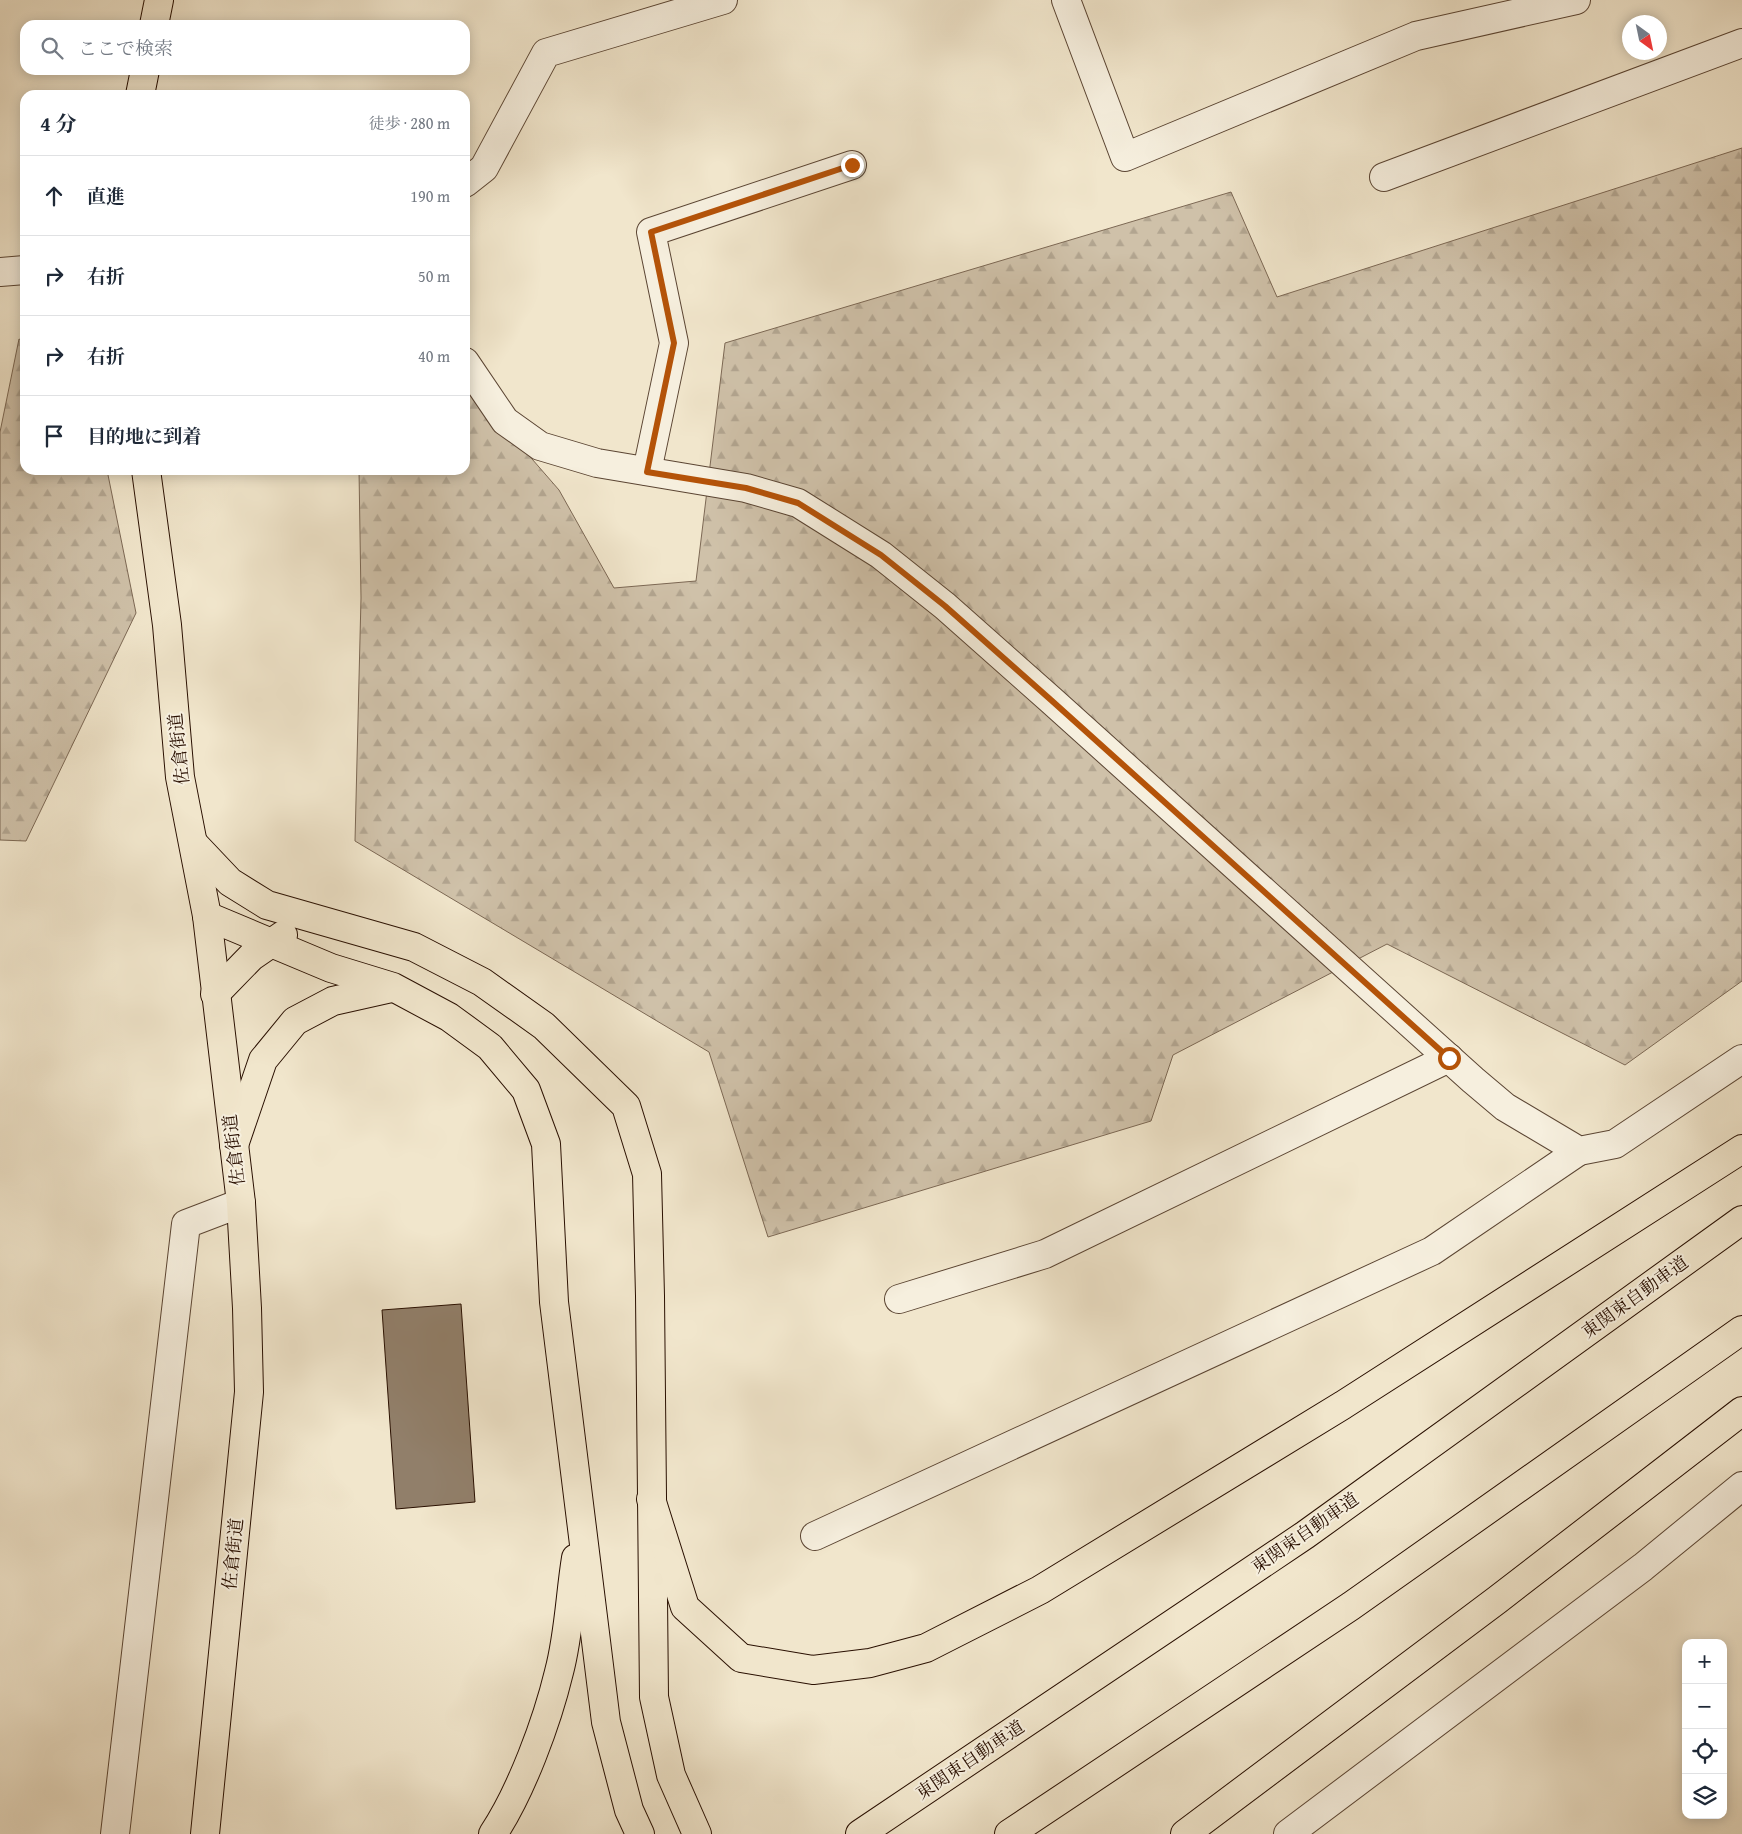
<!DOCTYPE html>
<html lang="ja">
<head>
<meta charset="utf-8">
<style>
	:root { --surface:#fff; --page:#f6f6f7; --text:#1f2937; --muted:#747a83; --line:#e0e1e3 }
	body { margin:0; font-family:"Gentium Book Plus","Noto Serif JP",serif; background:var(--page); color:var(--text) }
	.controls { position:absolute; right:15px; bottom:15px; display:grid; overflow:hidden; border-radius:10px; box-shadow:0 2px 12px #0003 }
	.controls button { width:45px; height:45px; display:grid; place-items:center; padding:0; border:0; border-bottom:1px solid var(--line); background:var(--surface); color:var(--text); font:25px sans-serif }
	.compass { position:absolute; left:1622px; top:15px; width:45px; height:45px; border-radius:50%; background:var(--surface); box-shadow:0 2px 12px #0003; rotate:147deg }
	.stop { position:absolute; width:15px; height:15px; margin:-11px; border:4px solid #b45309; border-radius:50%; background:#fff }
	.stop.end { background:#b45309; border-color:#fff; box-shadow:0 1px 5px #0008 }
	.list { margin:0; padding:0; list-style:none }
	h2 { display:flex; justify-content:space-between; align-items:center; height:65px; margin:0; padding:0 20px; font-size:21px }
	h2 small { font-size:16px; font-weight:400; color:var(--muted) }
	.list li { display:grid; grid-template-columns:32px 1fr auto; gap:15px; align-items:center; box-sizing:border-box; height:80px; padding:0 20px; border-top:1px solid var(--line) }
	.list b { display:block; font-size:19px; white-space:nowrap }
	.list em { font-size:16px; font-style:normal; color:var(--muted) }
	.icon { flex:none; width:28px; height:28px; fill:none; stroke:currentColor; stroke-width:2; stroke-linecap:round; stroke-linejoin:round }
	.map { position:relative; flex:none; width:1742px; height:1834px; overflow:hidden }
	.search { position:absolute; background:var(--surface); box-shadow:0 2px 12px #0003; left:20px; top:20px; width:450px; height:55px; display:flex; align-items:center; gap:12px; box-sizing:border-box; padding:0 18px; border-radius:15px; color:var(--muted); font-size:19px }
	.panel { position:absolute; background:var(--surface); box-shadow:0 2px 12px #0003; left:20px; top:90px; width:450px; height:385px; border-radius:15px }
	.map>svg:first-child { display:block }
</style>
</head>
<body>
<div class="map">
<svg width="1742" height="1834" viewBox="0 0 1742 1834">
	<defs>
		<pattern id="forest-firs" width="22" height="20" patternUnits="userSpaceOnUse" patternTransform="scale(1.25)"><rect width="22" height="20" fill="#cfc1a9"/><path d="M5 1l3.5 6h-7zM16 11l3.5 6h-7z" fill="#b2a590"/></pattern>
	</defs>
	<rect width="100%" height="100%" fill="#f1e6cc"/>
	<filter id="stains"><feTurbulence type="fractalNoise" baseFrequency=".004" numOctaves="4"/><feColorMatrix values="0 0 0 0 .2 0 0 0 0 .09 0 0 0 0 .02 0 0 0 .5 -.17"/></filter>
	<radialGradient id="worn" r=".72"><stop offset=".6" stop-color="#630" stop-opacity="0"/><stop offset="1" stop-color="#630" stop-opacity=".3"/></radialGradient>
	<g fill="url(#forest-firs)" stroke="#7c6854">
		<path d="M1742,148v833l-117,84 -238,-121 -214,111 -22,66 -383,116 -59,-185 -354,-211 6,-243 -2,-128h106v-88l94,108 55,98 82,-7 29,-238 506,-151 46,105z"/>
		<path d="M19,339l6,3v128h82l29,143 -110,228 -26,-1v-408z"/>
	</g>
	<path fill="#917f6a" stroke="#290f00" d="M461,1304l14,198 -79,7 -14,-199z"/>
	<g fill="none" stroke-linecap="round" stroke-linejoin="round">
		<g stroke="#5b4533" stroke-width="30">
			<g id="street">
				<path d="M1066,0l59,157 291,-121 160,-36"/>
				<path d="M1384,177l358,-134"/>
				<path d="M465,183l19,-15 62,-115 177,-53"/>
				<path d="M0,272l25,-2"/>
				<path d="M465,362l40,59 35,25 57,17 149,25 52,15 83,52 64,51 106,94 422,380 32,27 74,44 36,-7 127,-85"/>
				<path d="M647,471l27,-128 -23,-111 201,-67"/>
				<path d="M899,1299l146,-45 404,-196"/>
				<path d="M815,1536l617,-285 147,-100"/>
				<path d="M115,1834l71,-610 55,-21"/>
				<path d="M1288,1834l355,-267 99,-81"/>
			</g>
		</g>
		<g stroke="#290f00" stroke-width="30">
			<g id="primary">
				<path d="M154,25l5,-25"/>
				<path d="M140,95l5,-25"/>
				<path d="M146,470l21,155 13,152 27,139 34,287 6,105 2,84 -44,442"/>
			</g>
		</g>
		<g stroke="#290f00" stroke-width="30">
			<g id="highway">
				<path d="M194,844l36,38 37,23 147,42 68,35 62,44 82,80 21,68 3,122 4,401 17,78 26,59"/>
				<path d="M207,916l124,52 62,19 56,30 41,30 36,43 20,54 8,158 52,420 23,88 11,24"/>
				<path d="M215,994l36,-37 32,-22"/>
				<path d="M234,1145l29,-85 32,-39 38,-20 58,-13"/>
				<path d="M651,1499l34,108 56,51 72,12 57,-7 56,-15 114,-58 303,-185 399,-256"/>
				<path d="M493,1834c28,-42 54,-112 66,-162 10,-37 11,-77 17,-114"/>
				<path d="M860,1834l445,-299 437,-315"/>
				<path d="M1009,1834l342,-228 391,-276"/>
				<path d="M1185,1834l312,-234 245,-189"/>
			</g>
		</g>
		<use href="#street" stroke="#f6efde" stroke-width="28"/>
		<use href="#primary" stroke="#f1e6cc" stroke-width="28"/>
		<use href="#highway" stroke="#f1e6cc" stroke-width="28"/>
	</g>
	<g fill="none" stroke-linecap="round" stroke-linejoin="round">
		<path stroke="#b45309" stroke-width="6" d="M852,165l-201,67 23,111 -27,129 99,16 52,15 83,52 64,51 106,94 398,358"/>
	</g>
	<g text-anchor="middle" stroke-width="4" stroke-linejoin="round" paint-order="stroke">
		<g font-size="18" fill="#290f00" stroke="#f6efde">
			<text transform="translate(179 749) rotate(-96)" y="6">佐倉街道</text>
			<text transform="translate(234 1150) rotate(-97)" y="6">佐倉街道</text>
			<text transform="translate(1635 1297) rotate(-36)" y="6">東関東自動車道</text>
			<text transform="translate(1305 1533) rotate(-35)" y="6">東関東自動車道</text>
			<text transform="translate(233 1554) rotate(-84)" y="6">佐倉街道</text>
			<text transform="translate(970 1760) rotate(-34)" y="6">東関東自動車道</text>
		</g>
	</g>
	<rect width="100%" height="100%" filter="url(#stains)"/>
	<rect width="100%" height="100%" fill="url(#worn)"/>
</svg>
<div class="controls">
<button>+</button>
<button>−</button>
<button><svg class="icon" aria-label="locate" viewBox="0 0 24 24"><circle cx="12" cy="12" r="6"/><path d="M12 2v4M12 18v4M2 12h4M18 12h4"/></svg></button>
<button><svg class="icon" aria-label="layers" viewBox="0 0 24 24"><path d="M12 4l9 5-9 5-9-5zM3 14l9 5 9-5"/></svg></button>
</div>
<svg class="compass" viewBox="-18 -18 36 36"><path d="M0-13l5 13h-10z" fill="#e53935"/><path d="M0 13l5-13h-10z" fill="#747a83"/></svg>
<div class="stop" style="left:1449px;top:1058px"></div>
<div class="stop end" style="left:852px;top:165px"></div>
<div class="search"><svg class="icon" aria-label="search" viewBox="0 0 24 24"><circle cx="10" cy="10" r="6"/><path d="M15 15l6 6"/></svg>ここで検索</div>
<section class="panel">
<h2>4 分<small>徒歩 · 280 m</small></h2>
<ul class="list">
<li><svg class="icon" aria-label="ahead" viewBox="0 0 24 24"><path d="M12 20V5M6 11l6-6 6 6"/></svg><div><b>直進</b></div><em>190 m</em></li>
<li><svg class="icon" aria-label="right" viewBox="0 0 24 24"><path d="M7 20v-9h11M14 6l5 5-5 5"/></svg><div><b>右折</b></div><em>50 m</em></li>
<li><svg class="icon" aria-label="right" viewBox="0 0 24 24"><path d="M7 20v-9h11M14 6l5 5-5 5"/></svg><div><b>右折</b></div><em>40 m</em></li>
<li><svg class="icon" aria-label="arrive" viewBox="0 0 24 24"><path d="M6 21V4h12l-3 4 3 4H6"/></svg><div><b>目的地に到着</b></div></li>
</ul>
</section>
</div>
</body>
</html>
